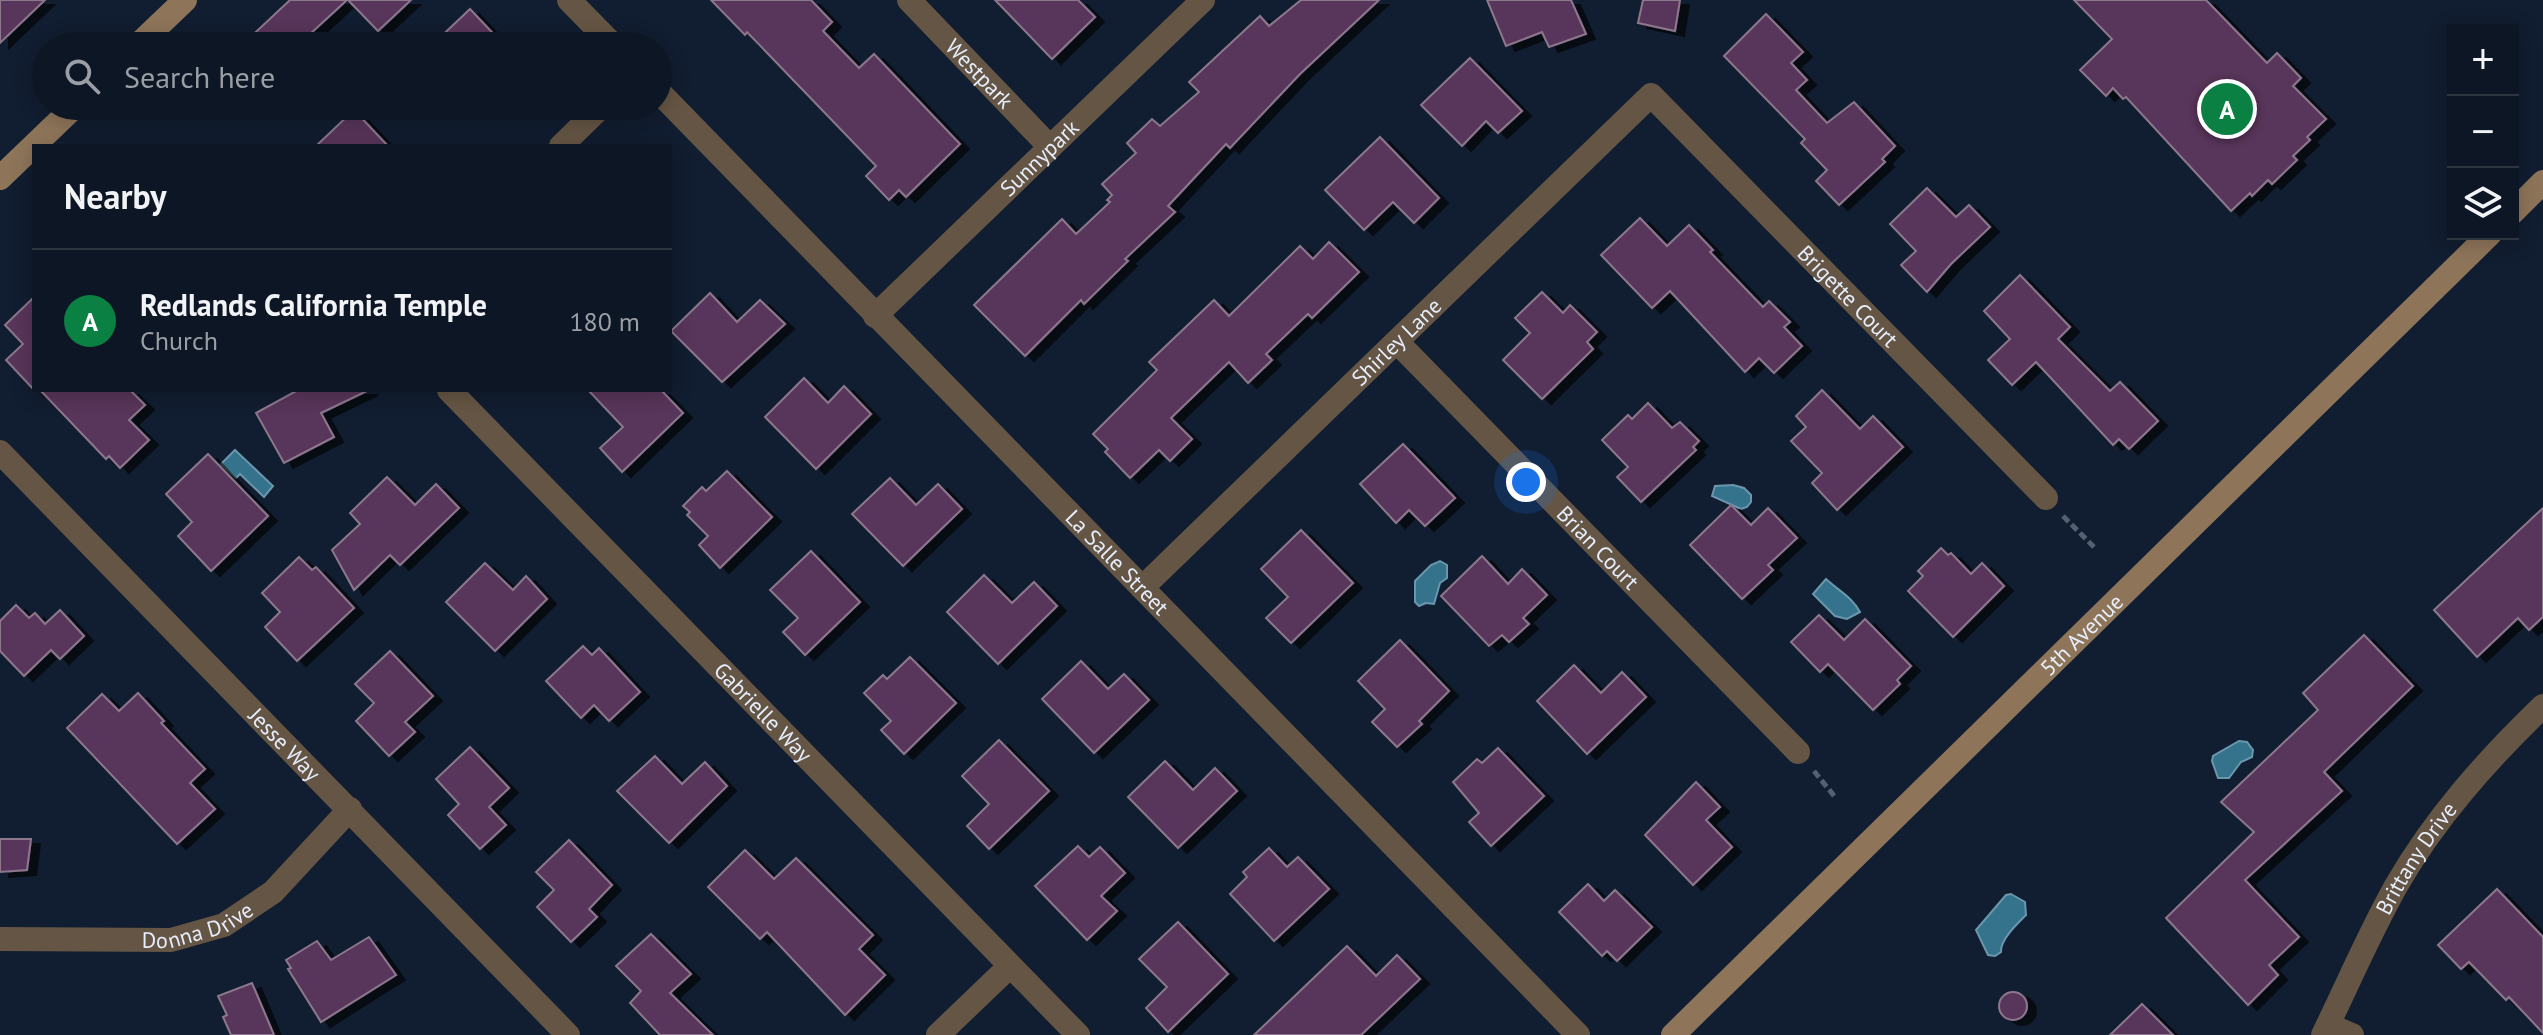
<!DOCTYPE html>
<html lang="en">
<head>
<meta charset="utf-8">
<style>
	:root { --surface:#0d1624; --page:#1b2331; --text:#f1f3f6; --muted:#9a9fa6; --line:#2d3541; --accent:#0b8043 }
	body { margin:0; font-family:"PT Sans",sans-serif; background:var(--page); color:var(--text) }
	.controls { position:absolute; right:24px; top:24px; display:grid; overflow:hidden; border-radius:0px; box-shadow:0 4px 20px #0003 }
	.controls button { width:72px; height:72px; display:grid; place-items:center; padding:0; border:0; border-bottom:2px solid var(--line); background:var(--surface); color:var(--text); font:40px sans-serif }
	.you { position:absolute; left:1526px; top:482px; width:28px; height:28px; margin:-20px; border:6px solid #fff; border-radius:50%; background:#1a73e8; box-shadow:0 0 0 12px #1a73e833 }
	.badge { display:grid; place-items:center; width:52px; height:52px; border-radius:50%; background:var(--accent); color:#fff; font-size:26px; font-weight:700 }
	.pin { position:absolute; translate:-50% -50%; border:4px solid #fff; box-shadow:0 2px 8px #0006 }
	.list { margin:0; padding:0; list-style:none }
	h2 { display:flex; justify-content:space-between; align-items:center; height:104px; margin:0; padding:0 32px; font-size:34px }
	h2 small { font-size:26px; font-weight:400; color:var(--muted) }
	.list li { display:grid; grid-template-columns:52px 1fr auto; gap:24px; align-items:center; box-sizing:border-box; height:144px; padding:0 32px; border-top:2px solid var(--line) }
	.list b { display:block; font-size:30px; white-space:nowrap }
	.list p { margin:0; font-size:26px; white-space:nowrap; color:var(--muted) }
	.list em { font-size:26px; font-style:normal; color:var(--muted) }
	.icon { flex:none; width:44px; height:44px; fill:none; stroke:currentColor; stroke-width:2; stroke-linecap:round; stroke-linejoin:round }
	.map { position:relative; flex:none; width:2543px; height:1035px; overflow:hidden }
	.search { position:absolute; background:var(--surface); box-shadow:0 4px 20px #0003; left:32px; top:32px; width:640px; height:88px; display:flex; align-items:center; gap:20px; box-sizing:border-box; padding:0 28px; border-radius:44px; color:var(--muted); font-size:30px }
	.panel { position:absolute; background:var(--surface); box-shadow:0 4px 20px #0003; left:32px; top:144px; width:640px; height:248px; border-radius:0px }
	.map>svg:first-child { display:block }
</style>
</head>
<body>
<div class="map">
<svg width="2543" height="1035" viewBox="0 0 2543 1035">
	<defs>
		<filter id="shadow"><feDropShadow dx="9" dy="5" stdDeviation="0" flood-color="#0009"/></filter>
	</defs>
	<rect width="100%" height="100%" fill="#111d30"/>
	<g fill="#35728b" stroke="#6a97ad" stroke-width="2">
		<path d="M235,450l38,36 -9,11 -24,-23 -4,4 -15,-14z"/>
		<path d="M1733,485l11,3 7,7v7l-4,5 -6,2 -29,-13 3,-10z"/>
		<path d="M1440,561l7,4v13l-7,5 -6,21 -8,-1 -7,3 -4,-4v-21l16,-16z"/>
		<path d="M1826,579c13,12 26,18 34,33l-13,7 -12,-3 -22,-22z"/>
		<path d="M2239,741l8,1 6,8 -1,7 -11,5 -12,16h-11l-6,-17 1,-5z"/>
		<path d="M2011,894l14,8 1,13c-9,9 -26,25 -25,37l-6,4 -7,-1 -12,-25 30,-35z"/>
	</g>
	<g fill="#59365a" stroke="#8c778c" stroke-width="2" filter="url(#shadow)">
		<path d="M0,0h45l-45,43z"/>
		<path d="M290,0h57l-50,46h-56z"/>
		<path d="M348,0h63l-33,31z"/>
		<path d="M711,0h100l21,22 -9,9 36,37 15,-14 86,90 -54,53 -7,-7 -10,10 -23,-24 10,-10 -129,-134 -2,3z"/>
		<path d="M995,0h83l17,17 -43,42z"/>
		<path d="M1301,0h78l-79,74 -70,74 -4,-4 -58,62 7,6 -50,47 3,2 -44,43 -3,-4 -56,56 -51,-51 88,-86 14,15 34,-32 -3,-2 5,-5 -10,-11 34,-31 -9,-10 25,-24 8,7 39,-34 -10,-10 71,-66 9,10z"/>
		<path d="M1487,0h84l15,34 -37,13 -7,-15 -36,14z"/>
		<path d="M1643,0h37l-5,31 -37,-8z"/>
		<path d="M2074,0h132l61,63 10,-10 24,25 -8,8 33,33 -19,18 3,3 -17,16 4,4 -25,24 -4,-4 -16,16 -2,-3 -19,18 -105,-114 -3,2 -10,-11 -7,8 -26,-26 32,-31z"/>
		<path d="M470,9l35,37h-74z"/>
		<path d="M1766,14l37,38 -12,11 16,17 -11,10 31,33 27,-21 41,44 -13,13 3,3 -46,43 -23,-24 11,-11 -26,-27 4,-4 -81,-83z"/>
		<path d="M1470,58l52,53 -24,22 -12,-12 -24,25 -41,-41z"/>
		<path d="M354,110l34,36h-72z"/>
		<path d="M1380,137l59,61 -25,25 -21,-21 -29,28 -39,-40z"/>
		<path d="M1927,188l29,29 13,-12 21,22 -39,37 -24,28 -26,-27 15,-14 -26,-27z"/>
		<path d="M1640,218l27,28 22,-21 24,25 -3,2 53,55 6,-6 21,21 -6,5 18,19 -28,27 -15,-15 -14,14 -75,-81 -18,17 -51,-53z"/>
		<path d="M1329,242l30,30 -47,46 -4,-4 -42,40 6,6 -24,23 -19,-21 -58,56 21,21 -22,22 -11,-11 -29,28 -25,-26 3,-3 -15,-15 64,-64 -8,-8 65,-62 15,16 71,-70 13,13z"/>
		<path d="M2020,275l50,52 -12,12 52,52 10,-9 38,39 -29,28 -10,-10 -6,6 -77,-83 -24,23 -24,-25 22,-21 -26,-28z"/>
		<path d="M1542,292l21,21 7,-8 27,27 -10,10 6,7 -51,50 -39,-39 27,-27 -15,-15z"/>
		<path d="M710,293l27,29 23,-22 25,24 -63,58 -51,-51z"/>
		<path d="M34,297v93l-28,-30 17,-16 -18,-19z"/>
		<path d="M804,378l24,25 16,-17 27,28 -55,55 -51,-52z"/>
		<path d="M40,390h90l15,15 -16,15 20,20 -29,28 -11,-12 -3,3z"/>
		<path d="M298,390h71l-48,23 13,24 -50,26 -28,-50z"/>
		<path d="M588,390h73l22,23 -61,59 -22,-24 23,-21z"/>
		<path d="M1822,390l38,39 13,-13 30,31 -66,63 -25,-27 10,-10 -31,-32 15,-14 -10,-11z"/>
		<path d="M1648,403l24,25 8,-6 19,19 -6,6 3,3 -55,52 -24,-25 11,-10 -26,-27 26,-25 4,4z"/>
		<path d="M1403,444l52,54 -30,28 -16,-16 -13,13 -36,-39z"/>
		<path d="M208,454l60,62 -57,55 -33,-35 14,-14 -26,-28z"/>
		<path d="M727,471l45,46 -52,51 -21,-23 9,-9 -21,-21 3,-3 -7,-6 19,-19 4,4z"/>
		<path d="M387,477l28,28 21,-21 23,24 -59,57 -10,-10 -36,35 -22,-40 28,-26 -10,-11z"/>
		<path d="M890,478l26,27 22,-21 24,25 -59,57 -51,-52z"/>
		<path d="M1731,505l20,20 17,-17 29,30 -29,27 5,5 -31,29 -52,-54z"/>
		<path d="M2543,508v109l-14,13 -11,-12 -41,39 -43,-47z"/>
		<path d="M1301,530l52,53 -62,60 -25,-25 22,-21 -27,-28z"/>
		<path d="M1941,548l7,7 3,-2 20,21 11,-11 22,23 -51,51 -45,-46 15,-15 -5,-5z"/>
		<path d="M811,551l49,51 -55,53 -22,-23 15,-14 -28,-28z"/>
		<path d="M1482,556l26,28 14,-15 25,26 -24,23 6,6 -20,18 -7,-7 -13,11 -48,-50z"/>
		<path d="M299,557l13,13 4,-3 38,41 -57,53 -32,-34 15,-15 -18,-19z"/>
		<path d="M485,563l28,27 13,-14 21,23 -52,52 -49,-49z"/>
		<path d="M984,575l28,28 22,-21 23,24 -59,58 -51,-52z"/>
		<path d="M16,605l13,13 6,-5 10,11 15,-14 24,26 -24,23 -9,-9 -27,26 -24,-25v-30z"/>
		<path d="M1819,615l25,25 21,-21 46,47 -14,14 3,4 -27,26 -45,-46 -8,8 -29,-30z"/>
		<path d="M2364,635l49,51 -89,86 18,19 -97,89 54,57 -30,28 9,10 -30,30 -82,-87 88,-86 -33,-30 97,-92 -15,-17z"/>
		<path d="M1400,640l49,51 -30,30 3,3 -25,23 -25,-25 13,-13 -27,-28z"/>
		<path d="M583,646l9,9 7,-7 41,44 -31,29 -15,-16 -13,13 -35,-37z"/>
		<path d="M390,651l43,45 -28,26 10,10 -26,24 -33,-35 18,-18 -19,-19z"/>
		<path d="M910,657l46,46 -52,51 -23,-24 10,-9 -27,-28 19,-18 4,4z"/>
		<path d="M1081,661l27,28 16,-15 25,26 -55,53 -52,-54z"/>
		<path d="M1574,665l27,28 21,-21 24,25 -59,57 -50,-53z"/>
		<path d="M138,693l26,28 -3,2 44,46 -15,14 25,26 -38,35 -110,-116 35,-34 17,17z"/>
		<path d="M999,740l50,51 -60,58 -22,-23 22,-22 -27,-28z"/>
		<path d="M470,747l39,41 -20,19 17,18 -26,24 -32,-34 11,-11 -23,-25z"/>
		<path d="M1498,748l46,48 -53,50 -22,-24 10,-9 -26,-31 24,-23 5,4z"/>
		<path d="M655,756l27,28 23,-22 22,24 -58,57 -52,-52z"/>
		<path d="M1165,761l28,29 22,-22 22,23 -59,57 -50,-51z"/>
		<path d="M1696,782l24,25 -14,13 26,27 -39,38 -48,-50z"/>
		<path d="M0,839h31l-4,31 -27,2z"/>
		<path d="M569,840l43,45 -23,24 8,8 -26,25 -34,-35 17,-17 -18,-18z"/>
		<path d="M1078,846l11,11 11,-10 25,26 -24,23 16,15 -30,29 -52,-54z"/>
		<path d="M1269,848l18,19 11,-10 31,32 -55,52 -44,-47 17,-17 -4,-5z"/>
		<path d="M745,850l29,29 22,-21 77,77 -14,14 26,26 -40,40 -78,-83 -7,7 -52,-52z"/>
		<path d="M1588,884l16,17 11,-11 37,37 -35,34 -10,-10 -5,5 -43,-44z"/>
		<path d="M2497,889l46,48v96l-34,-36 -3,3 -37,-38 -8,7 -23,-24z"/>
		<path d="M1178,922l50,52 -60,58 -22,-24 21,-21 -28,-28z"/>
		<path d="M651,934l40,40 -21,19 43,42h-53l-30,-32 11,-12 -25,-25z"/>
		<path d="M369,937l27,38 -75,47 -33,-53 3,-1 -5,-8 31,-19 14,19z"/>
		<path d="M1347,946l29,30 21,-21 23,24 -59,56h-107z"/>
		<path d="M252,983l22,52h-43l-8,-18 4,-2 -9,-19z"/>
		<circle cx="2013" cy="1006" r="14"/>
		<path d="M2142,1004l31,31h-63z"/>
	</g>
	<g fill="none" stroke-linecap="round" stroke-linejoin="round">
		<g stroke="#545f70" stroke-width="5" stroke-dasharray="8 4" stroke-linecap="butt">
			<path d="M2063,516l31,31"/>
			<path d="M1814,771l21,26"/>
		</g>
		<g stroke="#655544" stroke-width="24">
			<path d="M569,0l45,46"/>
			<path id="s1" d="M909,0l141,147"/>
			<path id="s2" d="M658,91l920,944"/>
			<path d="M561,146l41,-40"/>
			<path id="s3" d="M875,316l328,-316"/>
			<path id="s4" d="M1398,343l400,409"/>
			<path id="s5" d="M449,390l629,645"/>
			<path id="s6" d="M0,452l568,583"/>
			<path id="s7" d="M1142,588l509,-493 395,403"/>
			<path id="s8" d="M0,939l171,1 53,-15 49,-33 77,-83"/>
			<path d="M2328,1025l24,10"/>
			<path d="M938,1035l72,-69"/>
			<path id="s9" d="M2323,1035c24,-49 46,-101 73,-149 39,-68 91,-126 147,-180"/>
		</g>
		<g stroke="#8e755a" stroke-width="24">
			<path d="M137,46l48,-46"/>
			<path d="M0,178l75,-72"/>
			<path d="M2513,212l30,-30"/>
			<path id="s10" d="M1673,1035l817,-801"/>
		</g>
	</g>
	<g text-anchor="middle" stroke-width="8" stroke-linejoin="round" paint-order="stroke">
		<g font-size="22" fill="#e6eefc" stroke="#081426">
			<text dy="8" stroke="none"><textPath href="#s1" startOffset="102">Westpark</textPath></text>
			<text dy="8" stroke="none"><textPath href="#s3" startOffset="228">Sunnypark</textPath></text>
			<text dy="8" stroke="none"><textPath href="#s7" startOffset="990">Brigette Court</textPath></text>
			<text dy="8" stroke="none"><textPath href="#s7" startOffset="354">Shirley Lane</textPath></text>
			<text dy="8" stroke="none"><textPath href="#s4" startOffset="286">Brian Court</textPath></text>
			<text dy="8" stroke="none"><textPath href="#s2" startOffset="658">La Salle Street</textPath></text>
			<text dy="8" stroke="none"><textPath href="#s10" startOffset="572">5th Avenue</textPath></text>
			<text dy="8" stroke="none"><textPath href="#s5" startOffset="450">Gabrielle Way</textPath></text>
			<text dy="8" stroke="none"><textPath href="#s6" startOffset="408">Jesse Way</textPath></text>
			<text dy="8" stroke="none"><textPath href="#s9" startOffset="200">Brittany Drive</textPath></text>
			<text dy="8" stroke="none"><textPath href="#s8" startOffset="200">Donna Drive</textPath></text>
		</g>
	</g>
</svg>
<div class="controls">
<button>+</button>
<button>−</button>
<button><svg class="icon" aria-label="layers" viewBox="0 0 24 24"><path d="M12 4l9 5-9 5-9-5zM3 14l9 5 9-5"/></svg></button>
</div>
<div class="you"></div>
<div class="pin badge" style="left:2227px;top:109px">A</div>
<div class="search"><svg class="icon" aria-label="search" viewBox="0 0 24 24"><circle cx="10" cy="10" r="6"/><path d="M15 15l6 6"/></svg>Search here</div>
<section class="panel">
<h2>Nearby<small></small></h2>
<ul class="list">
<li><span class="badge">A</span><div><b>Redlands California Temple</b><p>Church</p></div><em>180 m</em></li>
</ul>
</section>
</div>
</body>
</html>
